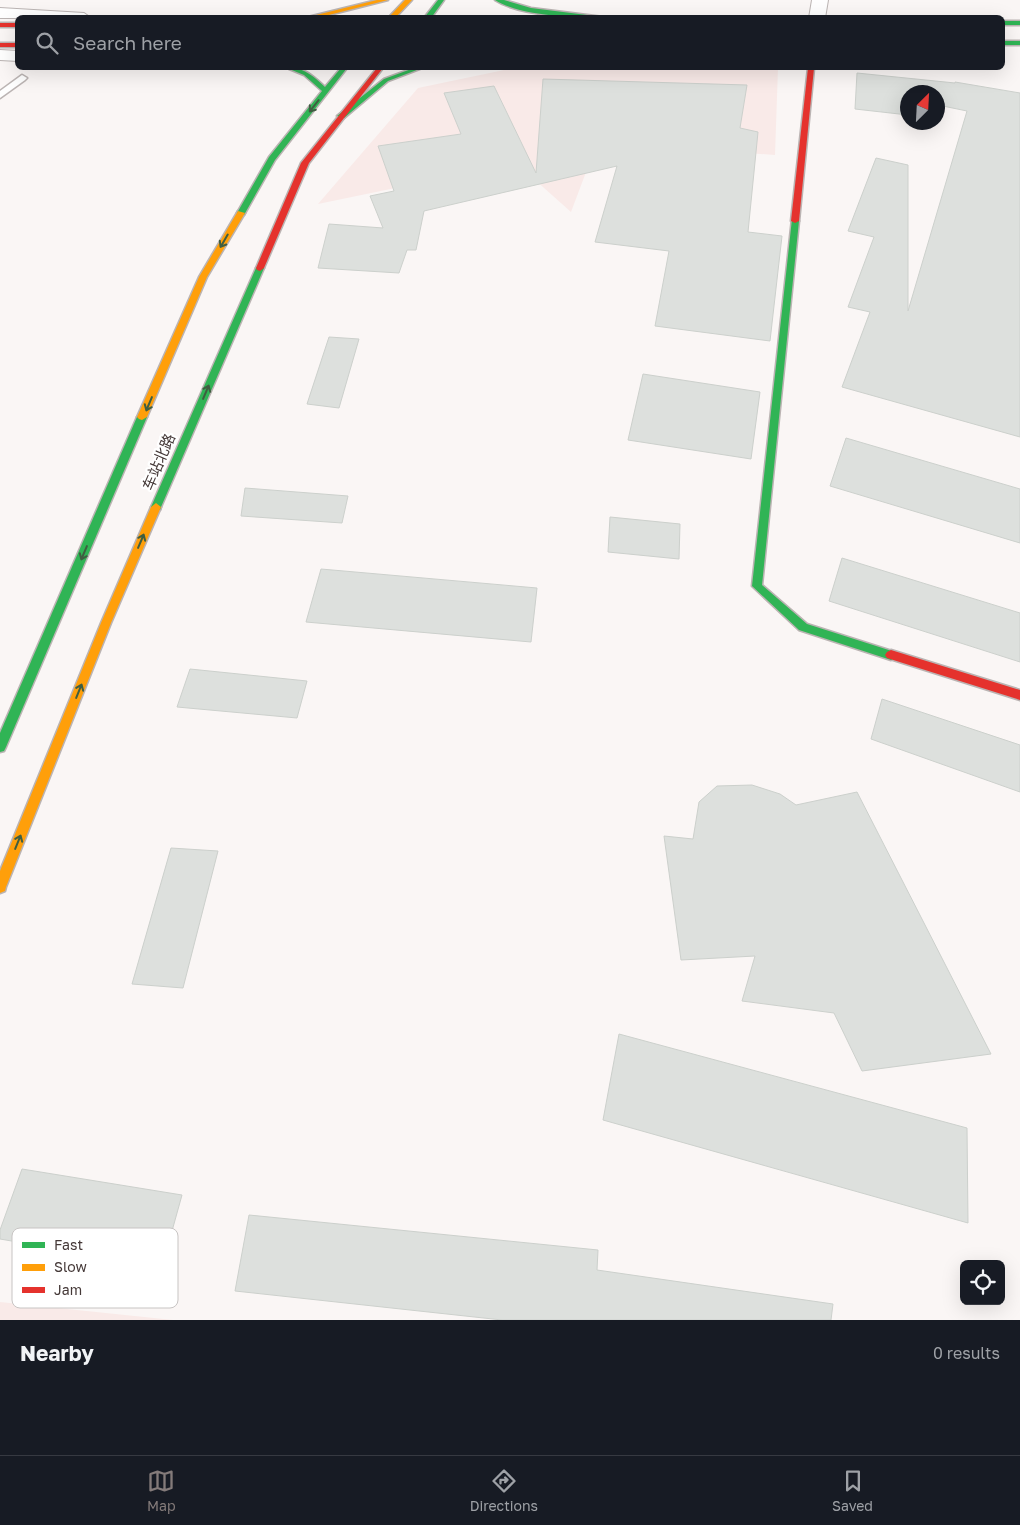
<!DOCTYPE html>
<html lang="en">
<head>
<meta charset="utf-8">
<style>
	:root { --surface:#171b24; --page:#20242c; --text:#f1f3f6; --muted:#9ea1a6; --line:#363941; --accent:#847b7a }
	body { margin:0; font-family:"Golos Text","Noto Sans SC",sans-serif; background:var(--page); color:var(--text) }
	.controls { position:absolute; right:15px; bottom:15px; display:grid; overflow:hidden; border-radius:8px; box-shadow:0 5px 20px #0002 }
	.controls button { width:45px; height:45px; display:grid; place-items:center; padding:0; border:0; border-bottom:1px solid var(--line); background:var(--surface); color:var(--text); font:25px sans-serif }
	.compass { position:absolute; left:900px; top:85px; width:45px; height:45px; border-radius:50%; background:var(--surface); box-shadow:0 5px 20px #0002; rotate:24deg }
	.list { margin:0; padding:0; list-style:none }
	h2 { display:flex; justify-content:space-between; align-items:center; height:65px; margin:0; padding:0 20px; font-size:21px }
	h2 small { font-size:16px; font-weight:400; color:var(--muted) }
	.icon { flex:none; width:28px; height:28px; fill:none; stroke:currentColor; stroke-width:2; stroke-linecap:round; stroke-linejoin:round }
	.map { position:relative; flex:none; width:1020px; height:1320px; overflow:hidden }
	.search { position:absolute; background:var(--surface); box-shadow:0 5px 20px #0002; left:15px; right:15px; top:15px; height:55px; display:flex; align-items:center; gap:12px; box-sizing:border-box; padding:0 18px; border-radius:8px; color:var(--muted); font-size:19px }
	.sheet { height:135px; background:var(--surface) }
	nav { display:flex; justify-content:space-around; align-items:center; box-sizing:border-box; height:70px; border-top:1px solid var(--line); background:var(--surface); font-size:14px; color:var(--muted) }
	nav a { display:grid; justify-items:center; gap:2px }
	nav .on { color:var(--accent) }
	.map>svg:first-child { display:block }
</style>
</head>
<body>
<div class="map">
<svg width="1020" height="1320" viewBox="0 0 1020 1320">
	<rect width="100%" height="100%" fill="#faf6f5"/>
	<g fill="#f9eae8">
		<path d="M513,68h265l-3,87 -178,-12 -26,69 -55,-49 -198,41 100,-116z"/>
		<path d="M0,1302l173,18h-173z"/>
	</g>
	<g fill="#dde0dd" stroke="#ccd0cc">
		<path d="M857,73l98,10v-1l65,11v344l-178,-50 28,-75 -22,-5 26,-70 -26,-6 28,-73 32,7v146l59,-200 -29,-6v-13h-30v23l-53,-6z"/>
		<path d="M543,79l204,6 -7,43 18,4 -10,100 34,4 -12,105 -115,-15 14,-75 -74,-9 22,-76 -193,45 -8,39h-9l-8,23 -81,-5 11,-44 54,4 -13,-32 24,-5 -16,-45 83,-12 -17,-41 50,-7 42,87z"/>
		<path d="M329,337l30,2 -20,69 -32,-4z"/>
		<path d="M643,374l117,18 -9,67 -123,-19z"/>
		<path d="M846,438l174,51v54l-190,-57z"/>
		<path d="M245,488l103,8 -6,27 -101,-7z"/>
		<path d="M610,517l70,7 -1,35 -71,-7z"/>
		<path d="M842,558l178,55v49l-191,-61z"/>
		<path d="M321,569l216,19 -6,54 -225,-20z"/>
		<path d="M190,669l117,12 -10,37 -120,-11z"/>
		<path d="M882,699l138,46v47l-149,-53z"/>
		<path d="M752,785l28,9 16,11 61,-13 134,262 -129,17 -28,-58 -92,-12 13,-45 -74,4 -17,-124 29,3 6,-37 18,-16z"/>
		<path d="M171,848l47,3 -35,137 -51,-4z"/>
		<path d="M619,1034l348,94 1,95 -365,-103z"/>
		<path d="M22,1169l160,26 -20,72 -162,-28v-9z"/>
		<path d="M249,1215l349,35 -1,20 236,34 -2,16h-329l-267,-29z"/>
	</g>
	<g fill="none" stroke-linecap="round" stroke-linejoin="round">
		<g stroke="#bbb4b3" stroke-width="3">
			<path id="lane" d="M22,75l5,3 -2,2 -25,18v-7z"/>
		</g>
		<g stroke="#bbb4b3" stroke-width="2">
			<g id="street">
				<path d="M812,0h16l-3,18h-16z"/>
				<path d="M0,8l84,5 7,5h-91z"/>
				<path d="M0,50l18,1v10l-18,-1z"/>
			</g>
		</g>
		<g stroke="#bbb4b3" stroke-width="3">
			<g id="fast">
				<path d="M438,0h6l-13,18h-7z"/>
				<path d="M495,0h9l27,8 80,10c-31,0 -90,-1 -116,-18z"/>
				<rect x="1002" y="21" width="18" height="4"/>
				<rect x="1002" y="41" width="18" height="4"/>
				<path d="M287,68c16,-2 27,9 38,19l16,-19h6l-72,92 -31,55h-6l-1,-2 32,-56 53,-66 -18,-16z"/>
				<path d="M414,68h8l-34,13 -44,37 -7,-2 47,-37z"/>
				<path d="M792,219l7,2 -37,364 45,39 88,28 2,3 -2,3 -4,2 -92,-30 -47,-44z"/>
				<path d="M260,265l4,3 -103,239 -1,3h-8l-1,-3 105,-239z"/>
				<path d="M142,414l5,3 -141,330 -2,4 -4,1v-19l137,-316z"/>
			</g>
		</g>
		<g stroke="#bbb4b3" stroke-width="3">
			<g id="slow">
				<path d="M377,0h11l-71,18h-13z"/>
				<path d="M405,0h7l-17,18h-7z"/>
				<path d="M238,211l7,2 -38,64 -60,140 -5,3 -3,-1 -2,-2 62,-140z"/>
				<path d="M156,503l5,4 -50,116 -105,264 -1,4 -5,2v-22l101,-248 50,-116z"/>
			</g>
		</g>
		<g stroke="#bbb4b3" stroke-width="3">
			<g id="jam">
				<rect x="0" y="23" width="18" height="4"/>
				<rect x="0" y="43" width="18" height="4"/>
				<path d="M377,68h6l-74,95 -45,105 -4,3 -3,-1 -1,-2 45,-105z"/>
				<path d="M808,68h6l-15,153 -4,2 -4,-2z"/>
				<path d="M891,650l129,40v10l-133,-42 -2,-3 2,-3z"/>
			</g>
		</g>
		<use href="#lane" fill="#fefefe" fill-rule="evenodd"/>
		<use href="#street" fill="#fefefe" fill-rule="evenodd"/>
		<use href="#fast" fill="#30b455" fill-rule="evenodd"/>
		<use href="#slow" fill="#ff9f0a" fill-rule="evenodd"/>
		<use href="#jam" fill="#e5322d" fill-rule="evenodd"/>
	</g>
	<defs><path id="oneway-shaft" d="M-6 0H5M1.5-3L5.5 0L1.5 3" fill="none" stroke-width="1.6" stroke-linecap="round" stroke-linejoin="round" transform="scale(1.25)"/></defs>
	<g stroke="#3f5e41">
		<use href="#oneway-shaft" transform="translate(314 106) rotate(128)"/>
		<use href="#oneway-shaft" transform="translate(224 241) rotate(120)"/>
		<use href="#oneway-shaft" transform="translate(206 392) rotate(-67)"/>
		<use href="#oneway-shaft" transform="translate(149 404) rotate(113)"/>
		<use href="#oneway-shaft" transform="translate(141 541) rotate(-67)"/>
		<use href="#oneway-shaft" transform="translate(84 553) rotate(113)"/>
		<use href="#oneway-shaft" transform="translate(79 691) rotate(-68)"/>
		<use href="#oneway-shaft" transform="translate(18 842) rotate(-68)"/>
	</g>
	<g text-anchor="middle" stroke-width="4.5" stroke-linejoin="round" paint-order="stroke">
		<g font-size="15" fill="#453938" stroke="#fff">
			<text transform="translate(159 462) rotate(-67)" y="5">车站北路</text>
		</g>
	</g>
	<rect x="12" y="1228" width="166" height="80" rx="8" fill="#fff" stroke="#c7c4c3" stroke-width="1"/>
	<rect x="22" y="1242" width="23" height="6" fill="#30b455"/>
	<rect x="22" y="1264" width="23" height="7" fill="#ff9f0a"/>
	<rect x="22" y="1287" width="23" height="6" fill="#e5322d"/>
	<g font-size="14" fill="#453938">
		<text x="54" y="1250">Fast</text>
		<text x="54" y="1272">Slow</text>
		<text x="54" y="1295">Jam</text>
	</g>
</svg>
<div class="controls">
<button><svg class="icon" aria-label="locate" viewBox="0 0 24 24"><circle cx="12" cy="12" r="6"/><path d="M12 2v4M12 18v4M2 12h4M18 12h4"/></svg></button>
</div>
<svg class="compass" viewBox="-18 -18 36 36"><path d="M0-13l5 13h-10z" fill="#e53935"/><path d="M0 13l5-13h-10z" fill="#9ea1a6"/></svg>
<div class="search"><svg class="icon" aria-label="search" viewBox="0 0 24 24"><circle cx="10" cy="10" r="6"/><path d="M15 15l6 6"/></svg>Search here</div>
</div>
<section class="sheet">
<h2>Nearby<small>0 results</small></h2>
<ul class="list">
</ul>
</section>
<nav>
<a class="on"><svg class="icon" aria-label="map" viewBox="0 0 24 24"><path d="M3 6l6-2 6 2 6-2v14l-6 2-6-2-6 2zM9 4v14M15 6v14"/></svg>Map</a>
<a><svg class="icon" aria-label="directions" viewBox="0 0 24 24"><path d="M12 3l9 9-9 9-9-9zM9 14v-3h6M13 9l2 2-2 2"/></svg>Directions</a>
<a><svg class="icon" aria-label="saved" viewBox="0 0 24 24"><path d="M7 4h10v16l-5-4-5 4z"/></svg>Saved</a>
</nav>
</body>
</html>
